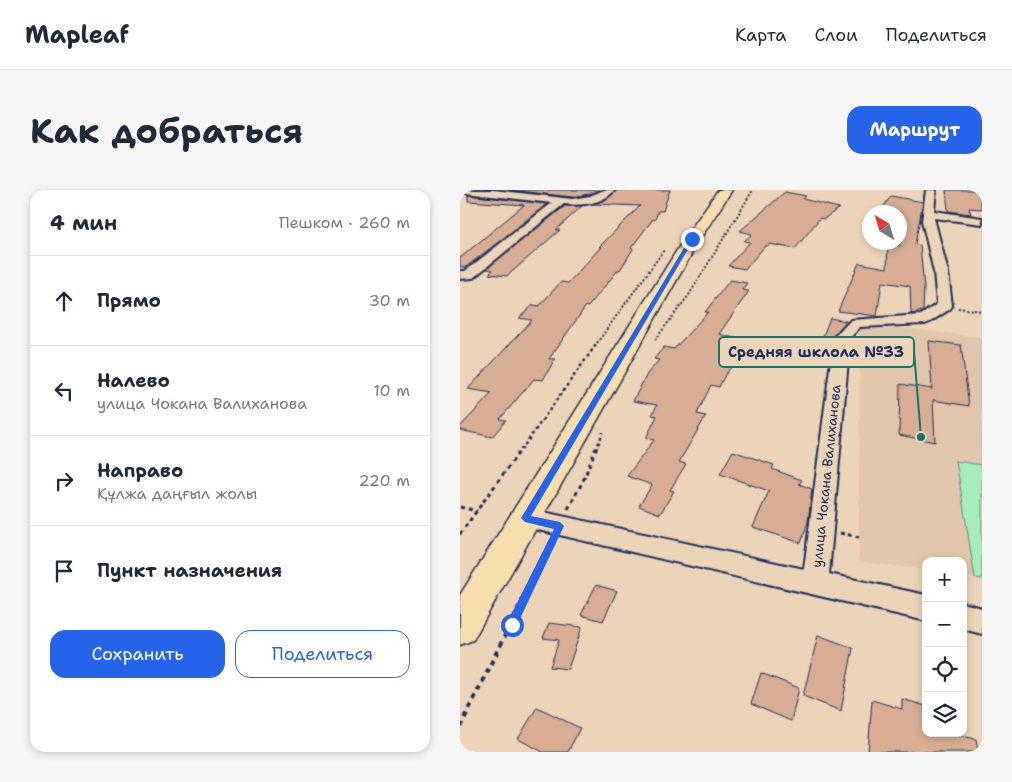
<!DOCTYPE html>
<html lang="ru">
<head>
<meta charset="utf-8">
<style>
	:root { --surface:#fff; --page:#f6f6f7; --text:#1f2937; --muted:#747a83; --line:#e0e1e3; --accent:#2563eb }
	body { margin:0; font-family:"Shantell Sans",sans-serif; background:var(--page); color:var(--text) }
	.controls { position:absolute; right:15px; bottom:15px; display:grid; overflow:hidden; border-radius:10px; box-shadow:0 2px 8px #0003 }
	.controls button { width:45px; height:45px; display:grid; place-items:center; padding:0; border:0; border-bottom:1px solid var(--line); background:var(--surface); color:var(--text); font:25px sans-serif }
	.compass { position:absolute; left:402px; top:15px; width:45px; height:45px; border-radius:50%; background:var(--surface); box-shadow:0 2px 8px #0003; rotate:322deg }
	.stop { position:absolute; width:15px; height:15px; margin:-11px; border:4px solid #2563eb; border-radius:50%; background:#fff }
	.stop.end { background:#2563eb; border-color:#fff; box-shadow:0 1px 5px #0008 }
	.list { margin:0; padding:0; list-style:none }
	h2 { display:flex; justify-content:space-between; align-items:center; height:65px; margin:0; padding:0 20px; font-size:21px }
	h2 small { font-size:16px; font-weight:400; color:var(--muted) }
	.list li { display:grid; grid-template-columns:32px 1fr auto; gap:15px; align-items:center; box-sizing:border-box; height:90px; padding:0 20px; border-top:1px solid var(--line) }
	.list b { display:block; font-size:19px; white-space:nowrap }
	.list p { margin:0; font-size:16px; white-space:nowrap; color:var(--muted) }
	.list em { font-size:16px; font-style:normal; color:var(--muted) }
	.actions { display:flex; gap:10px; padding:15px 20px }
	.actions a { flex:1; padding:11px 0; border:1px solid var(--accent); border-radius:15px; text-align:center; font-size:18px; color:var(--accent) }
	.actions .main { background:var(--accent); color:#fff }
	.icon { flex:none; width:28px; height:28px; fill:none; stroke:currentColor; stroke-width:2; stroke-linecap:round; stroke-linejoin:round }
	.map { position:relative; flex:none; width:522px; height:562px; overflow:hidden; border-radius:15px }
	header { display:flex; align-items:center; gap:30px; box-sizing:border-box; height:70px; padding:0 25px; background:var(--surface); border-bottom:1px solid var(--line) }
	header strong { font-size:24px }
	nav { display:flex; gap:28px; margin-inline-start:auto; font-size:18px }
	.intro { display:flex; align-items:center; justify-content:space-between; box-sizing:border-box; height:120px; padding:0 30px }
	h1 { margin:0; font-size:35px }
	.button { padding:12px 22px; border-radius:15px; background:var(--accent); color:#fff; font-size:18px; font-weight:700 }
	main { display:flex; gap:30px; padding:0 30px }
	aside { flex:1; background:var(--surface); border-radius:15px; box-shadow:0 2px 8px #0003 }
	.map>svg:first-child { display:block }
</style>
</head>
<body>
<header>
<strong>Mapleaf</strong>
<nav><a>Карта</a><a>Слои</a><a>Поделиться</a></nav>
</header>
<div class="intro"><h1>Как добраться</h1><a class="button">Маршрут</a></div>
<main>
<aside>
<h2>4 мин<small>Пешком · 260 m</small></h2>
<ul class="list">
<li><svg class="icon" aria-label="ahead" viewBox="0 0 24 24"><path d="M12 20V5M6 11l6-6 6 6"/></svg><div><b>Прямо</b></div><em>30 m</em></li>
<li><svg class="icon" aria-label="left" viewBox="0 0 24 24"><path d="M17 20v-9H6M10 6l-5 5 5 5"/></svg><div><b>Налево</b><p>улица Чокана Валиханова</p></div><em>10 m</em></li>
<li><svg class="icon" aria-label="right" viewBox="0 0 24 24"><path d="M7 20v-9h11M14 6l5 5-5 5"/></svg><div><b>Направо</b><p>Құлжа даңғыл жолы</p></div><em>220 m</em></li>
<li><svg class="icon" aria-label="arrive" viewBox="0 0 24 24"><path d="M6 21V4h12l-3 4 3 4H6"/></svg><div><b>Пункт назначения</b></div></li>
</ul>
<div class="actions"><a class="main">Сохранить</a><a>Поделиться</a></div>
</aside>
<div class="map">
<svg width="522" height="562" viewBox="0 0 522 562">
	<rect width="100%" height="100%" fill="#eed4b6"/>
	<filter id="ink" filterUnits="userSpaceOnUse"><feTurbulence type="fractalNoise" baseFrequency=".02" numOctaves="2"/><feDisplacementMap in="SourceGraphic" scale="10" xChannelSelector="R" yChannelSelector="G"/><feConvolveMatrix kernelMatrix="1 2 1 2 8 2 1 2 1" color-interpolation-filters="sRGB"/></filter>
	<g filter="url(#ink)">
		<path fill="#e3c5a9" d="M400,134l122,13v242l-19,-3v-15h-37v9l-67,-9z"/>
		<path fill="#a4eebc" stroke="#608e8d" d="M496,271l26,4v114l-7,-1z"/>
		<g fill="#d8ad92" stroke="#1b2f5e">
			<path d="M50,0h89l-10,4 -17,3z"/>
			<path d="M157,0h53l-7,21h-5l-3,9 -2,-1 -22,29 2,1 -13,21h-2l-30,37 -2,-1 -37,53h6l-12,21 -9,-1 -34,40 6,1 -14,17 -32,-7v-3l32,-34 -24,-4 64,-69 -13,-2 14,-13 6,1 22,-24 7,1 33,-36h-2l41,-41 -47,-2 12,-4z"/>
			<path d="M486,0h32l4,19 -13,-1 2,6 -23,-3z"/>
			<path d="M325,2l21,4 -3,3 36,9 -15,11 -4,-1 -25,31 -25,-5 -3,2h-2l-20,23 -17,-3 22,-24 -6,-1 8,-7 -12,-3z"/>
			<path d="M8,5l79,9 -81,63h-6v-9l64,-53 -56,-4z"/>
			<path d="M431,6l32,6 -8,42 5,1 4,43 -1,23 -12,3 -1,-28 -28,-4 -5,34 -39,-5 21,-48 28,5 1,-24 12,2v-34h-20z"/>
			<path d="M105,16h17l-26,24h4l-53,46 -18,-2 4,-4 -7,-1z"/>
			<path d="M270,90l17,3 -5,7 7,1 -30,43 32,8 -26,33 -6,12 -8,-2 -14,29 9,2 -27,46 7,2 -16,26 4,1 -14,23 -21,-8 13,-21 -25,-9 27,-36 -8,-2 11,-22 -5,-1 5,-10 -24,-4 14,-27 12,-14 -5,-1 10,-12 10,2 34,-37h-3z"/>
			<path d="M370,128l16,3 -13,15 -2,10 -10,17 -7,-4z"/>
			<path d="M469,151l32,4 8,61 -36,-6 2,42 -36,-7 1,-51 32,5z"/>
			<path d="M273,261l41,14 -2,4 30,11 -3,4 13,5 -4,33 -7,21 -48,-16 16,-36 -49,-17z"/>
			<path d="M136,395l21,6 -14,30 -22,-6z"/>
			<path d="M89,433l33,4 -14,42 -18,-2 9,-27 -16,-2z"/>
			<path d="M358,445l35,13 -12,63 -38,-15z"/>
			<path d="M301,483l38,15 -8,33 -40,-17z"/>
			<path d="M442,509l24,7v27h23l27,6 2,13h-110l4,-52 30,9z"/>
			<path d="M77,517l43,21 -12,24h-25l-25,-13z"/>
		</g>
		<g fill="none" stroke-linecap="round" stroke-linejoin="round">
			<g stroke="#1b2f5e" stroke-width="4">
				<g id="minor">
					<path d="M0,0h33l79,9 18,-3 14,-6h11c-12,14 -34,16 -51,14l-91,74 -13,1v-8h5l87,-68 -87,-10z"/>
					<path d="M466,0h10l-2,21 48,7v6l-48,-6 14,54 4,34 -2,3 -20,13 -5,2 -65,3 -10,11 -21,236 97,21v26l-409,-96 -4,-7 4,-7 8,-3 279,61 30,-232 17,-17 70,-5 16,-11 -3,-32 -12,-51z"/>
					<path d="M503,413l19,5v26l-19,-5z"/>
				</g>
			</g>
			<g stroke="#1b2f5e" stroke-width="3">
				<path id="primary" d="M258,0h14l-32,49 -227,401 -13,5v-50l224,-356z"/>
			</g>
			<g stroke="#1b2f5e" stroke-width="2" stroke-dasharray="2 2" stroke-linecap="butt">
				<path d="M498,118l24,3"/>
				<path d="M195,150l34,-45 64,-105"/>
				<path d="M137,153l67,-93"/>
			</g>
			<g stroke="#1b2f5e" stroke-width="2.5" stroke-dasharray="3 3" stroke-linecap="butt">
				<path d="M61,260l77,-108"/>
				<path d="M136,260l7,-18"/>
			</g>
			<g stroke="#1b2f5e" stroke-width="3" stroke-dasharray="4 4" stroke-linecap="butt">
				<path d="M0,317l17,4"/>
				<path d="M108,319l15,-28 13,-33"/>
				<path d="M380,343l19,4"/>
				<path d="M0,344l62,-86"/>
				<path d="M71,394l21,-43"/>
			</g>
			<path stroke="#1b2f5e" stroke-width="4.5" stroke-dasharray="5 5" stroke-linecap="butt" d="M0,537l71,-144"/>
			<use href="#minor" fill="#eed4b6" fill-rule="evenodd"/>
			<use href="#primary" fill="#f9deab" fill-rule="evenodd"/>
		</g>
	</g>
	<path fill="#2563eb" d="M230,48l4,1 -163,277 29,6 4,4 -49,103 -3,1 -4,-1 -1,-4 1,-4 46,-92 -29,-7 -4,-4z"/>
	<g text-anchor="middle" stroke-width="4.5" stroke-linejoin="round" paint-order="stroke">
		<g font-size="14" fill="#1b2f5e" stroke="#eed4b6">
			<text transform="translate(366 286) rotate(-84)" y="5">улица Чокана Валиханова</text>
		</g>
	</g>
	<path fill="none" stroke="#0f766e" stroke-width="2" d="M461 247L454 162"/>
	<circle fill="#0f766e" stroke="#eed4b6" stroke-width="2" cx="461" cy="247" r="5"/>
	<rect fill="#eed4b6" stroke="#0f766e" stroke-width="2" x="259" y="147" width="195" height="30" rx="5"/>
	<g font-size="15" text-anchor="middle" font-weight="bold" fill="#1b2f5e">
		<text x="356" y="167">Средняя шклола №33</text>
	</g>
</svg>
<div class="controls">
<button>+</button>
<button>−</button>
<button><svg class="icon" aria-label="locate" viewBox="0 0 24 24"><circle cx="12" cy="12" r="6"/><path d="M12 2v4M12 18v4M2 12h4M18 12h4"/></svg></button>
<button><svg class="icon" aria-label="layers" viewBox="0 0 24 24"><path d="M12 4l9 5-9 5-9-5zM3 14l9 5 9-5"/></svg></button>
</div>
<svg class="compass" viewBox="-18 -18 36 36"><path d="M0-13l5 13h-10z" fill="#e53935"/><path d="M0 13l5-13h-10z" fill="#747a83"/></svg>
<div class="stop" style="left:52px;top:435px"></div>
<div class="stop end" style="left:232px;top:49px"></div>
</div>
</main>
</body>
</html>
